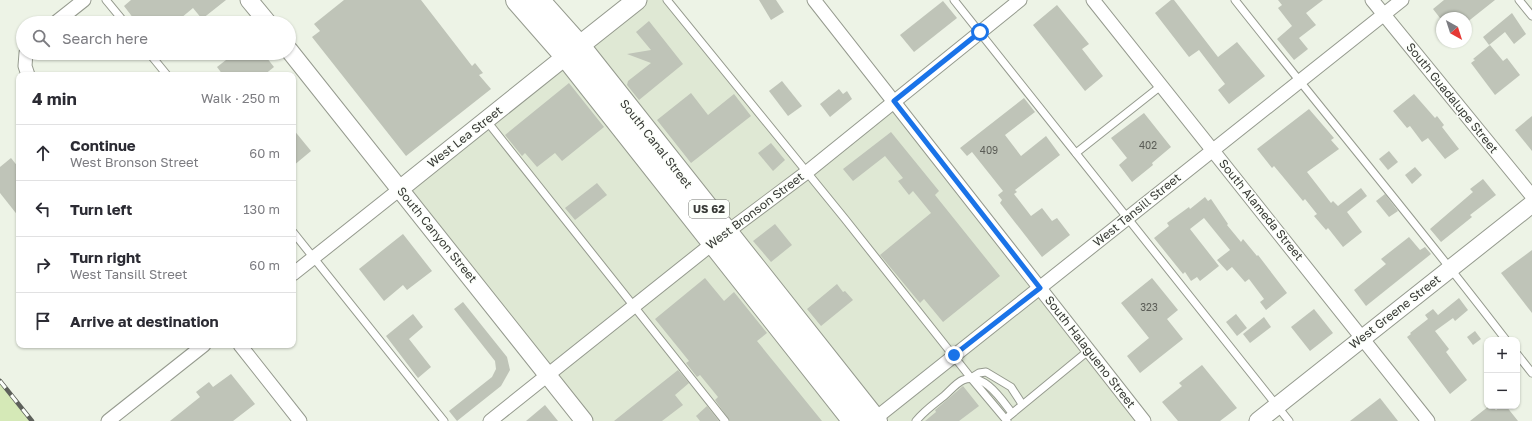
<!DOCTYPE html>
<html lang="en">
<head>
<meta charset="utf-8">
<style>
	:root { --surface:#fff; --page:#f2f2f3; --text:#2b2b33; --muted:#7c7c81; --line:#e1e1e2 }
	body { margin:0; font-family:"Golos Text",sans-serif; background:var(--page); color:var(--text) }
	.controls { position:absolute; right:12px; bottom:12px; display:grid; overflow:hidden; border-radius:8px; box-shadow:0 1px 3px #0004 }
	.controls button { width:36px; height:36px; display:grid; place-items:center; padding:0; border:0; border-bottom:1px solid var(--line); background:var(--surface); color:var(--text); font:20px sans-serif }
	.compass { position:absolute; left:1436px; top:12px; width:36px; height:36px; border-radius:50%; background:var(--surface); box-shadow:0 1px 3px #0004; rotate:141deg }
	.stop { position:absolute; width:12px; height:12px; margin:-9px; border:3px solid #1a73e8; border-radius:50%; background:#fff }
	.stop.end { background:#1a73e8; border-color:#fff; box-shadow:0 1px 4px #0008 }
	.list { margin:0; padding:0; list-style:none }
	h2 { display:flex; justify-content:space-between; align-items:center; height:52px; margin:0; padding:0 16px; font-size:17px }
	h2 small { font-size:13px; font-weight:400; color:var(--muted) }
	.list li { display:grid; grid-template-columns:26px 1fr auto; gap:12px; align-items:center; box-sizing:border-box; height:56px; padding:0 16px; border-top:1px solid var(--line) }
	.list b { display:block; font-size:15px; white-space:nowrap }
	.list p { margin:0; font-size:13px; white-space:nowrap; color:var(--muted) }
	.list em { font-size:13px; font-style:normal; color:var(--muted) }
	.icon { flex:none; width:22px; height:22px; fill:none; stroke:currentColor; stroke-width:2; stroke-linecap:round; stroke-linejoin:round }
	.map { position:relative; flex:none; width:1532px; height:421px; overflow:hidden }
	.search { position:absolute; background:var(--surface); box-shadow:0 1px 3px #0004; left:16px; top:16px; width:280px; height:44px; display:flex; align-items:center; gap:10px; box-sizing:border-box; padding:0 14px; border-radius:22px; color:var(--muted); font-size:15px }
	.panel { position:absolute; background:var(--surface); box-shadow:0 1px 3px #0004; left:16px; top:72px; width:280px; height:276px; border-radius:8px }
	.map>svg:first-child { display:block }
</style>
</head>
<body>
<div class="map">
<svg width="1532" height="421" viewBox="0 0 1532 421">
	<rect width="100%" height="100%" fill="#edf3e6"/>
	<path fill="#dfe8d4" d="M637,0h30l140,172 87,-71 250,320h-560l-184,-232z"/>
	<path fill="#d5e9b7" d="M0,381l32,40h-32z"/>
	<g fill="#bfc4b8">
		<path d="M131,0h95l-24,19 -9,-11 -18,15h-38l-13,-17z"/>
		<path d="M344,0h77l51,66 3,-3 8,10 -4,2 12,14 -85,67 -94,-119 8,-6 -6,-7z"/>
		<path d="M759,0h17l8,12 -13,8z"/>
		<path d="M1171,0h3l44,57 19,-15 28,34 -36,28 -11,-14 7,-6 -26,-34 -10,7 -34,-44z"/>
		<path d="M1278,0h45l-17,13 10,12 -17,13 9,11 -14,11 -17,-21 15,-13 -14,-18 4,-3z"/>
		<path d="M1444,0h51l-29,23v-5h-26l-7,-9z"/>
		<path d="M943,1l14,17 -43,34 -14,-17z"/>
		<path d="M1057,5l32,39 -7,5 21,27 -18,15 -52,-66z"/>
		<path d="M1512,13l14,21 -12,10 -9,-12 -16,13 -6,-8z"/>
		<path d="M649,21l34,43 -44,36 -12,-15 1,-4 23,-18 -24,-9 24,-4 -15,-18z"/>
		<path d="M1490,45l13,16 4,-3 13,17 -25,20 -24,-32 4,-3 -2,-1z"/>
		<path d="M235,53h28l11,14 -10,8h-41l-6,-8z"/>
		<path d="M782,81l20,25 -14,10 -19,-25z"/>
		<path d="M569,83l35,44 -42,34 -7,-8 -18,14 -12,-14 -3,3 -17,-21z"/>
		<path d="M839,89l4,5 4,-3 5,8 -22,18 -10,-13z"/>
		<path d="M691,93l17,22 26,-21 17,22 -60,47 -34,-43z"/>
		<path d="M1414,94l21,24 2,-2 7,9 -2,2 17,22 -14,10 -17,-21 -6,4 -12,-16 -3,2 -14,-17z"/>
		<path d="M1024,98l11,14 -30,23 16,21 25,-20 14,19 -45,35 2,2 -3,2 17,22 11,-8 10,13 5,-3 13,17 -28,22 -42,-54 2,-3 -4,-5 5,-4 -31,-39 -5,4 -7,-8z"/>
		<path d="M1309,109l25,29 -3,2 8,9 -32,23 24,31 2,-2 5,5 23,-18 6,8 -20,16 15,20 -19,15 -15,-19 -2,2 -12,-14 3,-2 -12,-15 -2,2 -29,-35 -2,2 -15,-19z"/>
		<path d="M1144,113l27,34 -19,16 1,2 -21,17 -13,-17 8,-7 -16,-20z"/>
		<path d="M1532,116v35l-17,-21z"/>
		<path d="M293,129l18,22 -18,15z"/>
		<path d="M891,132l48,59 -4,4 65,81 -57,46 -19,-23 -4,4 -40,-48 51,-42 -18,-22 -4,4 -11,-14 5,-3 -18,-22 -32,25 -10,-12z"/>
		<path d="M771,143l14,17 -12,11 -15,-18z"/>
		<path d="M1389,151l9,11 -10,8 -9,-11z"/>
		<path d="M11,158l8,10v49l-19,-24v-26z"/>
		<path d="M1415,167l7,8 -10,9 -7,-9z"/>
		<path d="M1483,179l13,16 -26,20 2,2 -31,25 -11,-13 43,-37 -3,-3z"/>
		<path d="M597,183l10,12 -32,25 -10,-12z"/>
		<path d="M1385,194l13,17 -9,6 -13,-16z"/>
		<path d="M1205,197l3,4 3,-2 17,25 -1,1 14,17 2,-3 14,17 1,-1 29,38 -21,17 -6,-8 4,-3 -15,-20 -4,3 -13,-15 -5,4 -10,-11 13,-10 -26,-32 -14,11 29,37 -19,15 -3,-4 -6,4 -6,-9 -2,2 -29,-36 15,-12 -2,-3 22,-16 1,2z"/>
		<path d="M775,224l17,21 -21,17 -18,-21z"/>
		<path d="M403,234l29,37 -25,19 -4,-5 -19,16 -25,-32z"/>
		<path d="M1409,237l11,13 5,-3 6,7 -65,52 -12,-16 32,-26 -5,-5z"/>
		<path d="M1532,250v63l-31,-40z"/>
		<path d="M705,278l19,23 10,-9 33,41 -10,8 65,80h-92l-15,-21 3,-3 -18,-22 -3,2 -11,-14 3,-2 -34,-42z"/>
		<path d="M1152,278l26,32 -11,9 16,20 -43,34 -13,-17 22,-18 -28,-35z"/>
		<path d="M837,284l6,8 2,-1 8,9 -32,26 -14,-17z"/>
		<path d="M1459,298l9,12 -13,11 -2,-3 -18,13 14,18 -3,3 21,28 -17,14 -43,-57 4,-3 -1,-1 18,-14 -3,-4 8,-6 5,6z"/>
		<path d="M463,302l44,55 3,13 -9,16 -44,35 -8,-10 43,-34 4,-8 -1,-8 -41,-52z"/>
		<path d="M1314,309l19,24 -23,18 -19,-24z"/>
		<path d="M413,314l10,13 -14,12 22,28 -13,11 -32,-42z"/>
		<path d="M1236,314l11,14 -10,8 -11,-14z"/>
		<path d="M1264,317l7,10 -21,16 -7,-9z"/>
		<path d="M1475,331l6,8 -8,6 -6,-8z"/>
		<path d="M1202,365l35,43 -17,13h-42l-16,-19 20,-16 -3,-3z"/>
		<path d="M678,370l11,13 -14,12 8,10 -21,16h-48z"/>
		<path d="M231,374l24,30 -22,17h-63l30,-24 -4,-5 13,-10 4,5z"/>
		<path d="M963,386l16,20 -20,15h-34l11,-9 -1,-2z"/>
		<path d="M1380,398l18,23h-48z"/>
		<path d="M545,405l13,16h-32z"/>
		<path d="M707,406l12,15h-19l-4,-5z"/>
		<path d="M1489,406h3l4,4 5,-4h5l12,15h-48z"/>
	</g>
	<g fill="none" stroke-linecap="round" stroke-linejoin="round">
		<g stroke="#959a8e" stroke-width="9">
			<g id="service">
				<path d="M106,0l19,23"/>
				<path d="M667,0l178,219 126,159 36,43"/>
				<path d="M954,0l335,421"/>
				<path d="M1235,0c90,114 183,225 271,340"/>
				<path d="M1519,0l13,16"/>
				<path d="M149,53l18,22"/>
				<path d="M486,120l239,301"/>
				<path d="M1076,153l86,-68"/>
				<path d="M293,232l151,189"/>
				<path d="M1517,354l15,19"/>
				<path d="M971,378l8,-5 7,-1 25,15 11,17"/>
				<path d="M1009,416l79,-65"/>
				<path d="M916,421c8,-10 18,-17 28,-25 6,-5 12,-13 19,-16 21,-8 38,19 49,33"/>
			</g>
		</g>
		<g stroke="#959a8e" stroke-width="15">
			<g id="minor">
				<path d="M814,0l330,421"/>
				<path d="M1093,0l335,421"/>
				<path d="M1372,0l160,196"/>
				<path d="M55,23l29,-23"/>
				<path d="M26,53l-1,13 3,9"/>
				<path d="M293,274l107,-85"/>
				<path d="M240,345l60,76"/>
				<path d="M108,421l96,-76"/>
				<path d="M490,421l237,-189 80,-60 213,-172"/>
				<path d="M872,421l530,-421"/>
			</g>
		</g>
		<g stroke="#959a8e" stroke-width="19">
			<g id="tertiary">
				<path d="M249,0l19,23"/>
				<path d="M289,50l295,371"/>
				<path d="M400,189l176,-141"/>
				<path d="M1258,421l274,-217"/>
			</g>
		</g>
		<g stroke="#959a8e" stroke-width="21">
			<path id="secondary" d="M579,46l58,-46"/>
		</g>
		<g stroke="#959a8e" stroke-width="24">
			<g id="trunk">
				<path d="M517,0l49,56 288,365"/>
				<path d="M538,0l41,46 297,375"/>
			</g>
		</g>
		<use href="#service" stroke="#fff" stroke-width="7"/>
		<use href="#minor" stroke="#fff" stroke-width="13"/>
		<use href="#tertiary" stroke="#fff" stroke-width="17"/>
		<use href="#secondary" stroke="#fff" stroke-width="19"/>
		<use href="#trunk" stroke="#fff" stroke-width="22"/>
		<g stroke="#5d605a" stroke-width="4.5">
			<path id="rail" d="M0,381l32,40"/>
		</g>
		<use href="#rail" stroke="#fcfffa" stroke-width="3" stroke-dasharray="9" stroke-linecap="butt"/>
	</g>
	<g fill="none" stroke-linecap="round" stroke-linejoin="round">
		<path stroke="#1a73e8" stroke-width="5" d="M954,355l86,-67 -146,-187 86,-69"/>
	</g>
	<g text-anchor="middle" stroke-width="3" stroke-linejoin="round" paint-order="stroke">
		<g font-size="10" fill="#5a5c56">
			<text x="1148" y="149">402</text>
			<text x="989" y="154">409</text>
			<text x="1149" y="311">323</text>
		</g>
		<rect fill="#fcfffa" stroke="#737571" stroke-width="1" x="689" y="200" width="40" height="18" rx="3"/>
		<g font-size="11" font-weight="bold" fill="#383a36">
			<text x="709" y="213">US 62</text>
		</g>
		<g font-size="12" fill="#383a36" stroke="#fcfffa">
			<text transform="translate(1452 98) rotate(51)" y="4">South Guadalupe Street</text>
			<text transform="translate(465 137) rotate(-38)" y="4">West Lea Street</text>
			<text transform="translate(656 144) rotate(52)" y="4">South Canal Street</text>
			<text transform="translate(1137 210) rotate(-39)" y="4">West Tansill Street</text>
			<text transform="translate(1261 210) rotate(51)" y="4">South Alameda Street</text>
			<text transform="translate(755 211) rotate(-37)" y="4">West Bronson Street</text>
			<text transform="translate(437 235) rotate(51)" y="4">South Canyon Street</text>
			<text transform="translate(1395 312) rotate(-38)" y="4">West Greene Street</text>
			<text transform="translate(1090 352) rotate(52)" y="4">South Halagueno Street</text>
		</g>
	</g>
</svg>
<div class="controls">
<button>+</button>
<button>−</button>
</div>
<svg class="compass" viewBox="-18 -18 36 36"><path d="M0-13l5 13h-10z" fill="#e53935"/><path d="M0 13l5-13h-10z" fill="#7c7c81"/></svg>
<div class="stop" style="left:980px;top:32px"></div>
<div class="stop end" style="left:954px;top:355px"></div>
<div class="search"><svg class="icon" aria-label="search" viewBox="0 0 24 24"><circle cx="10" cy="10" r="6"/><path d="M15 15l6 6"/></svg>Search here</div>
<section class="panel">
<h2>4 min<small>Walk · 250 m</small></h2>
<ul class="list">
<li><svg class="icon" aria-label="ahead" viewBox="0 0 24 24"><path d="M12 20V5M6 11l6-6 6 6"/></svg><div><b>Continue</b><p>West Bronson Street</p></div><em>60 m</em></li>
<li><svg class="icon" aria-label="left" viewBox="0 0 24 24"><path d="M17 20v-9H6M10 6l-5 5 5 5"/></svg><div><b>Turn left</b></div><em>130 m</em></li>
<li><svg class="icon" aria-label="right" viewBox="0 0 24 24"><path d="M7 20v-9h11M14 6l5 5-5 5"/></svg><div><b>Turn right</b><p>West Tansill Street</p></div><em>60 m</em></li>
<li><svg class="icon" aria-label="arrive" viewBox="0 0 24 24"><path d="M6 21V4h12l-3 4 3 4H6"/></svg><div><b>Arrive at destination</b></div></li>
</ul>
</section>
</div>
</body>
</html>
